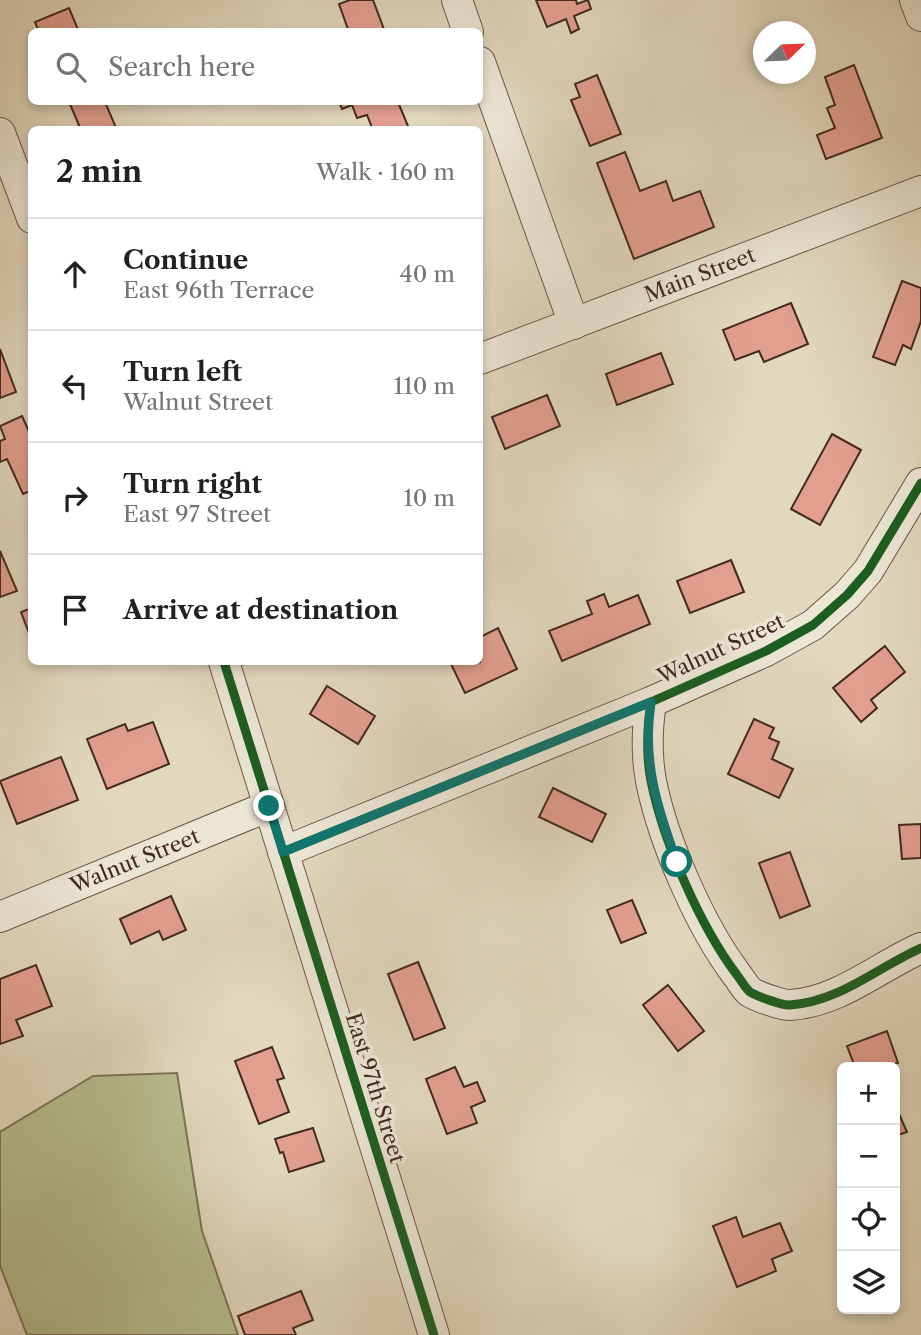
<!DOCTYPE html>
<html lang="en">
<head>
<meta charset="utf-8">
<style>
	:root { --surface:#fff; --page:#f6f6f6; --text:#202124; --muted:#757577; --line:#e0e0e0 }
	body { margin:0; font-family:"Libre Caslon Text",serif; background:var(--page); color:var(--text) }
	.controls { position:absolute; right:21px; bottom:21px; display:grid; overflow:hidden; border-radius:10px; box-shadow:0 4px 10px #0003 }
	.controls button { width:63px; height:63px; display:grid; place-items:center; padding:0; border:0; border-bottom:2px solid var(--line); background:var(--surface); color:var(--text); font:35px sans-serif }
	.compass { position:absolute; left:753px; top:21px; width:63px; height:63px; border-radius:50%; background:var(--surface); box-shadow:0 4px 10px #0003; rotate:67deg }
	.stop { position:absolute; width:21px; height:21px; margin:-16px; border:5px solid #0f766e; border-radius:50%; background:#fff }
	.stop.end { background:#0f766e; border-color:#fff; box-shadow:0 2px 7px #0008 }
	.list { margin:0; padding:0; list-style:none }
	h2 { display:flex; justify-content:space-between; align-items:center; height:91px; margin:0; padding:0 28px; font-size:30px }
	h2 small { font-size:23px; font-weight:400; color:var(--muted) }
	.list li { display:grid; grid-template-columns:46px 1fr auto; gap:21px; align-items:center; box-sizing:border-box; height:112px; padding:0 28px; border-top:2px solid var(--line) }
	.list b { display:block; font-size:26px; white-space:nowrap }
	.list p { margin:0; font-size:23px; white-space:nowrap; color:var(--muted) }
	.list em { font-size:23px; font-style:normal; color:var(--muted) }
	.icon { flex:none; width:38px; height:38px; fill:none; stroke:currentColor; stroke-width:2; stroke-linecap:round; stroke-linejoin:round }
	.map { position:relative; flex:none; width:921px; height:1335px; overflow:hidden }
	.search { position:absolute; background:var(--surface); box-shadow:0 4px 10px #0003; left:28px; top:28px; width:455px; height:77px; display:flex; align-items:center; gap:18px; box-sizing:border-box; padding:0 24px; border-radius:10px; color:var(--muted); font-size:26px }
	.panel { position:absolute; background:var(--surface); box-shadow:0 4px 10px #0003; left:28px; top:126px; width:455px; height:539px; border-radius:10px }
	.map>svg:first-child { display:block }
</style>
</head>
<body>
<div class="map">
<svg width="921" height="1335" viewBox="0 0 921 1335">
	<rect width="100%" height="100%" fill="#e2d8be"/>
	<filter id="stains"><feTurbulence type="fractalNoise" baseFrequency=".00286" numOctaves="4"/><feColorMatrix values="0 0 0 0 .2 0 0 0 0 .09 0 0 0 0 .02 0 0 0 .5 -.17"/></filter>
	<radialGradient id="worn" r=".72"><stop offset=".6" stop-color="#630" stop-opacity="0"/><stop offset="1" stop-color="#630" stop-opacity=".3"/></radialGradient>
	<path fill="#b7be8f" stroke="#7d7458" stroke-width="2" d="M177,1073l25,158 36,104h-211l-27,-69v-134l93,-56z"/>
	<g fill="#e29f90" stroke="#432a20" stroke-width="2">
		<path d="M350,0h23l12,32h-36l-10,-28z"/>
		<path d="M536,0h40l1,4 11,-4 3,9 -17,7 5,13 -8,4 -5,-14 -19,8z"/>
		<path d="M69,8l10,24h-40l-4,-10z"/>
		<path d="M854,65l28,73 -56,21 -9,-24 18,-7 -8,-20 8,-3 -10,-28z"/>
		<path d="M597,75l24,59 -31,12 -19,-46 9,-3 -5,-13z"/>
		<path d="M69,102h36l12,28h-36z"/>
		<path d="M339,102h59l10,24 -7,4h-28l-6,-15 -10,3 -5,-13 -10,4z"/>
		<path d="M625,152l15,39 26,-10 7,20 27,-10 14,36 -80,32 -37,-96z"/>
		<path d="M902,281l19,7v33l-10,28 -8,-4 -8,20 -22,-8z"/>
		<path d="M791,303l17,41 -44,18 -5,-11 -24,9 -12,-30z"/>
		<path d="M0,349l16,43 -16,6z"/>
		<path d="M661,353l12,31 -56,21 -11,-31z"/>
		<path d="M547,395l13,31 -55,23 -13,-32z"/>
		<path d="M22,416l10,22v52l-9,4 -16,-35 -7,3v-21l5,-2 -5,-13z"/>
		<path d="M832,434l29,16 -41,75 -29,-16z"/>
		<path d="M0,551l17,40 -17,6z"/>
		<path d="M731,560l13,32 -54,21 -13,-32z"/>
		<path d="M604,594l5,13 29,-12 12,29 -88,37 -13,-30 43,-17 -5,-13z"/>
		<path d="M32,608v33l-11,-29z"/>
		<path d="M498,628l19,41 -52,24 -15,-31h30v-25z"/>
		<path d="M885,646l20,26 -34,28 6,8 -16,14 -28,-34z"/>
		<path d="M327,686l48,30 -17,28 -48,-30z"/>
		<path d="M754,719l20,9 -5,10 10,4 -7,17 21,10 -14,29 -51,-24z"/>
		<path d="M153,722l16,42 -62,25 -20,-50 38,-15 3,7z"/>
		<path d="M61,757l17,43 -61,24 -17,-43z"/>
		<path d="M553,788l53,26 -14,28 -53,-25z"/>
		<path d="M921,824v34l-19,1 -3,-34z"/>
		<path d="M790,852l20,54 -30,12 -21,-55z"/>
		<path d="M171,896l15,34 -23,10 -4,-9 -28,13 -11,-25z"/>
		<path d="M632,900l14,33 -25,10 -14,-33z"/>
		<path d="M418,962l27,66 -31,12 -26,-66z"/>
		<path d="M36,965l16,41 -36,14 7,16 -23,8v-65z"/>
		<path d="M668,985l36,46 -26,20 -35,-46z"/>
		<path d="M887,1031l11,32 -11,4h-32l-8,-21z"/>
		<path d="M272,1047l12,31 -7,2 12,32 -30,12 -24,-63z"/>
		<path d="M455,1067l9,20 13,-5 8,19 -14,6 6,16 -30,11 -21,-55z"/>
		<path d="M895,1105l12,27 -12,4z"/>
		<path d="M313,1128l11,33 -35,11 -6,-20 -3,1 -5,-14z"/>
		<path d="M736,1217l7,20 37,-14 12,28 -20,8 4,12 -39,16 -24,-61z"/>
		<path d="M301,1291l12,29 -20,8 3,7h-51l-7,-19z"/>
	</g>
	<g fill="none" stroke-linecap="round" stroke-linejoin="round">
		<g stroke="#6b5648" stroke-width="32">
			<g id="minor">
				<path d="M457,0l11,32"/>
				<path d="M915,0l6,16"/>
				<path d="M480,62l94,262"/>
				<path d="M0,133l32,85"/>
				<path d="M480,359l441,-168"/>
				<path d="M224,662l210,673"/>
				<path d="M651,702c-4,26 -5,52 0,79 12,60 49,145 86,194 4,5 8,13 13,17 6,4 34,14 40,13 49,-3 88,-38 131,-57"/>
				<path d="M283,852l368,-150 115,-51 47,-26 34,-30 21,-24 53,-88"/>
				<path d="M0,917l269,-111"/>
			</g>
		</g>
		<use href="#minor" stroke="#ece6d5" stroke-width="30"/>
		<g stroke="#ece6d5" stroke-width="13">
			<g id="cycleway">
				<path d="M224,662l210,673"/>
				<path d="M651,702c-4,26 -5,52 0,79 12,60 49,145 86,194 4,5 8,13 13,17 6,4 34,14 40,13 49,-3 88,-38 131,-57"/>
				<path d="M283,852l368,-150 115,-51 47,-26 34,-30 21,-24 53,-88"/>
			</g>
		</g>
		<use href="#cycleway" stroke="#1b5e20" stroke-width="9"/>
	</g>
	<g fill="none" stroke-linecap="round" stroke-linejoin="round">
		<path stroke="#0f766e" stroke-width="9" d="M269,806l14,46 368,-150c-9,58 6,105 26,160"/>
	</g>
	<g text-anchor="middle" stroke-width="7" stroke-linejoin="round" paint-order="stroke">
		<g font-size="21" fill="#432a20" stroke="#ece6d5">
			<text transform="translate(700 275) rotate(-21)" y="7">Main Street</text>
			<text transform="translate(721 649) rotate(-25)" y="7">Walnut Street</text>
			<text transform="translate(135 861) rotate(-22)" y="7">Walnut Street</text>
			<text transform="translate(375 1088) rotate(73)" y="7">East 97th Street</text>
		</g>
	</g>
	<rect width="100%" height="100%" filter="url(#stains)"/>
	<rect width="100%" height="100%" fill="url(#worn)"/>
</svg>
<div class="controls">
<button>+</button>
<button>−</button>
<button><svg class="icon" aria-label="locate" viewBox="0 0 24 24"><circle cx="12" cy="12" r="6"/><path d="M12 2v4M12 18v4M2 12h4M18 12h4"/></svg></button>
<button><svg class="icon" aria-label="layers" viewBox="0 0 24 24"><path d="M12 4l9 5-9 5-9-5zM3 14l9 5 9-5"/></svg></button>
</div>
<svg class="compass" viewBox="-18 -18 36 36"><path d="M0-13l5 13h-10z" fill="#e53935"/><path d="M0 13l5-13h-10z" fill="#757577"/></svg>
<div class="stop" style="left:677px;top:862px"></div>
<div class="stop end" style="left:269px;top:806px"></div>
<div class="search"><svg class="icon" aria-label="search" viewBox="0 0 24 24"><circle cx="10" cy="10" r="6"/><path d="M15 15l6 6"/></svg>Search here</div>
<section class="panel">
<h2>2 min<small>Walk · 160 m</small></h2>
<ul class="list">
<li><svg class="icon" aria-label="ahead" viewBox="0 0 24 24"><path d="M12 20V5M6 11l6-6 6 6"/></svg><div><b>Continue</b><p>East 96th Terrace</p></div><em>40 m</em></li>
<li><svg class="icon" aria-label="left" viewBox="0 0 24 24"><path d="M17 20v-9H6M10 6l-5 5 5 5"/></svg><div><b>Turn left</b><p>Walnut Street</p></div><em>110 m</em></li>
<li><svg class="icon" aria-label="right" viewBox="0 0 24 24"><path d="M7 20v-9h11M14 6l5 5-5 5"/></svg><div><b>Turn right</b><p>East 97 Street</p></div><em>10 m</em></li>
<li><svg class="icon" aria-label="arrive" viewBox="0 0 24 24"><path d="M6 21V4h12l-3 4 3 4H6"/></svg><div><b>Arrive at destination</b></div></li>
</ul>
</section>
</div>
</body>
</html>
